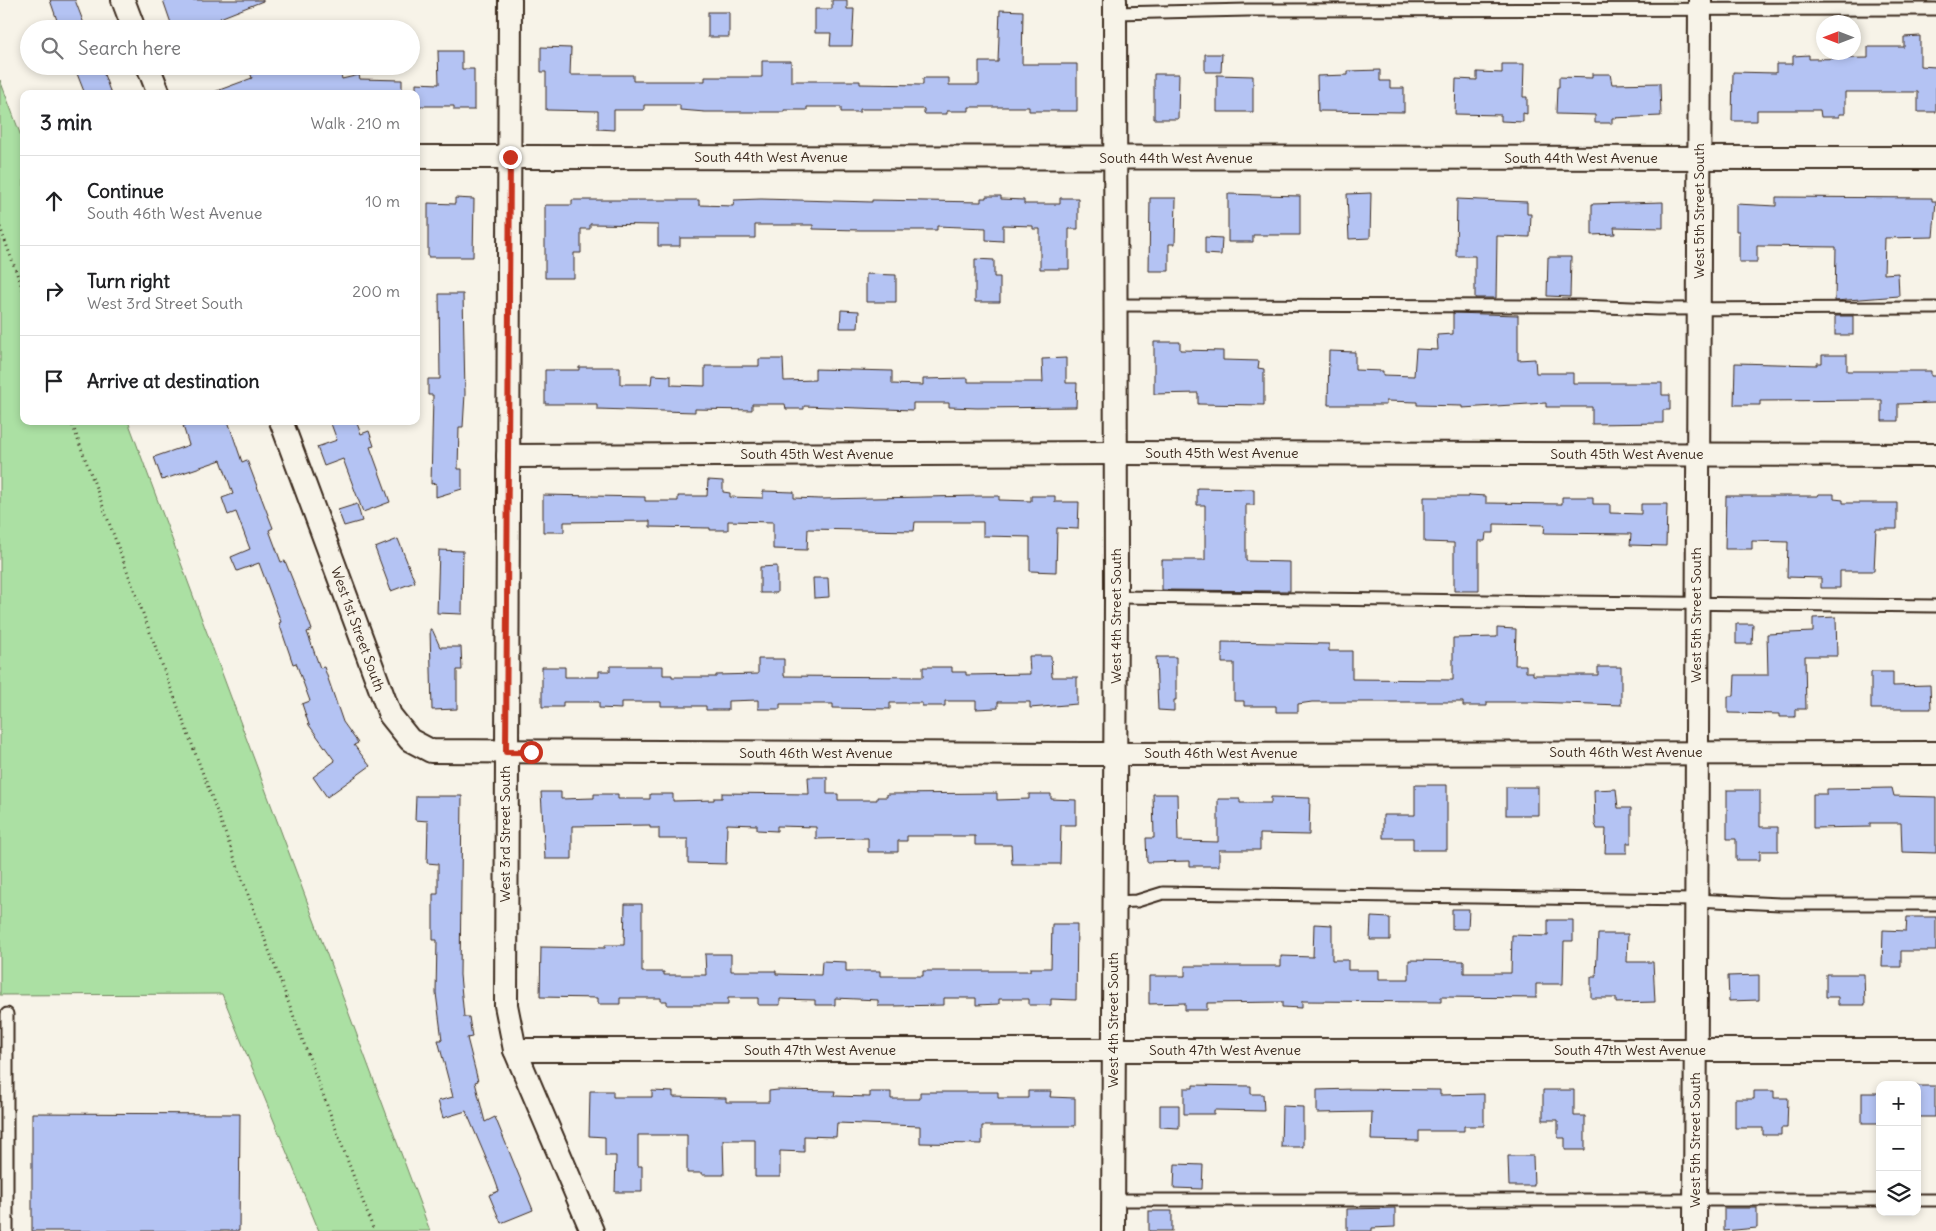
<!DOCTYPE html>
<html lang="en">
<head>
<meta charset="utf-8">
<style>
	:root { --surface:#fff; --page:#f2f2f2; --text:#202124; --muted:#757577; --line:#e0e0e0 }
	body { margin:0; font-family:Delius,sans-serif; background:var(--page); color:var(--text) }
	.controls { position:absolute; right:15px; bottom:15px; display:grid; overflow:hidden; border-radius:10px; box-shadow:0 2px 8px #0003 }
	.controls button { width:45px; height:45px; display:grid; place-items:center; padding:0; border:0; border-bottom:1px solid var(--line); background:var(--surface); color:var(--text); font:25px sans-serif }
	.compass { position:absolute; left:1816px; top:15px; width:45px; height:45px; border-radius:50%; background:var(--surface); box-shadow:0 2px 8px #0003; rotate:270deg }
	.stop { position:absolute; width:15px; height:15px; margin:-11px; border:4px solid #c8321e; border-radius:50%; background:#fff }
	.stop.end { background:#c8321e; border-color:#fff; box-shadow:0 1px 5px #0008 }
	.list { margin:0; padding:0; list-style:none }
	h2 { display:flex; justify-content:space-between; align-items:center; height:65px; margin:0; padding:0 20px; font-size:21px }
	h2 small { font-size:16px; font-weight:400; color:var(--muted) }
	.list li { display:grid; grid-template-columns:32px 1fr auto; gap:15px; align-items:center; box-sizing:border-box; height:90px; padding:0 20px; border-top:1px solid var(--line) }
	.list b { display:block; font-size:19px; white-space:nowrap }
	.list p { margin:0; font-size:16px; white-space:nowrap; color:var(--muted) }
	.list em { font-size:16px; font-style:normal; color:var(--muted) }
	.icon { flex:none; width:28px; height:28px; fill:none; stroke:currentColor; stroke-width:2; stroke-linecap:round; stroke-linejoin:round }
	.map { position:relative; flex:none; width:1936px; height:1231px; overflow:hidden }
	.search { position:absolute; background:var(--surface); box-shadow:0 2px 8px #0003; left:20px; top:20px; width:400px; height:55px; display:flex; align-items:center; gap:12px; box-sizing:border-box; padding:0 18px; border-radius:28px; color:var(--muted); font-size:19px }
	.panel { position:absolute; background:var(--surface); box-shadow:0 2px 8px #0003; left:20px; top:90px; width:400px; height:335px; border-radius:10px }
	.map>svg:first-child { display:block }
</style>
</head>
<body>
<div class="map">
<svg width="1936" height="1231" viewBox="0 0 1936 1231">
	<rect width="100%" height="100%" fill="#f7f3e8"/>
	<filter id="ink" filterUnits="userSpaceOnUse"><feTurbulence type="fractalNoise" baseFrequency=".02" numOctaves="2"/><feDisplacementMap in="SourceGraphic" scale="10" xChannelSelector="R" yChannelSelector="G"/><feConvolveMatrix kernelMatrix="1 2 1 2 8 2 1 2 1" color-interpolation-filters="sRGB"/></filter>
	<g filter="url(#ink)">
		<path fill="#abe0a3" stroke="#738560" d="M0,80l24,64v277h104l302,810h-111l-97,-237 -222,1z"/>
		<g fill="#b4c3f3" stroke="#3b2a1e">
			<path d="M50,0h25l11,29h-26z"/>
			<path d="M163,0h100v1l-43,17 4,11h-51z"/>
			<path d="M832,0h15v9h7l-2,37h-22l1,-13h-16v-24h17z"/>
			<path d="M1000,10l23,1 -1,53h55v47h-48v-4h-60v4h-22v3h-23v-5h-64v3h-19v-5h-34v3h-23v2h-79l-25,-2v-5h-36v5h-30v20l-16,-1v-18l-52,-1v-38h-5v-25l30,1 -1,27h63v6h72v-4h57v-16h29v20h69v3l63,1v-7h26v7h30v-23h19z"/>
			<rect x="708" y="12" width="21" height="25"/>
			<path d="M1920,36v30l16,1v45h-18v-20h-73v22h-6v3h-18l-1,-7h-63v11h-25l1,-49 43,1v-9h17v-8l16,-1v4l59,-1v-11h36v-10z"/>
			<path d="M438,51h24v18h12v41h-20v-4h-38v-23l23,1z"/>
			<path d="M1205,54h17l-1,18h-16z"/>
			<path d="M1502,64h22l-1,33h4v17l-4,-1v9l-22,-1v-6l-46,-1 1,-35 21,1v-8l25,1z"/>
			<path d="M74,66h27l10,28h-26z"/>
			<path d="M248,66h91l3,13 17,-4 1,4 42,1v14h-188v-2l38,-14z"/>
			<path d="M1380,70v11h10v7h14v24l-86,-1 -1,-35 31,-1v-4z"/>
			<path d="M1154,74h25l-1,45h-24z"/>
			<path d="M1592,74h18l2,10 48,-1 1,33 -49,2v5h-17v-8l-39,-1 1,-27h2v-10l33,1z"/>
			<path d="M1217,75l36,1v36h-36z"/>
			<path d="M1371,193l-1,45 -21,1 -2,-45z"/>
			<path d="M1228,194l72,2v39h-47v7h-25z"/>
			<path d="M986,196h15v3l23,1v4h36v-6h18v31h-9v40h-29v-40h-7v-3l-30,-1v16l-17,-1v-12l-49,-2v4h-77l-47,-1v-4h-58v13h-75v8h-22v-21l-68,-1v5h-9v24h-7v25h-29v-73h27v-5h127v5l34,1 1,-6 27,-1 111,3v-2l109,2v-4h5z"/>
			<path d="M1776,197l156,1v3h4l-3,36 -48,1 -1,36 14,-1 1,23 -64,5 1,-54 -79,-1v16h-18v-31h-3v-27l40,2z"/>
			<path d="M455,198l19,1 -1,58h-45v-54l27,1z"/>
			<path d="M1150,198h26l-1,46h-6v27h-20z"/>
			<path d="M1457,199l70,3v12h4l-1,23 -33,-1 -1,62h-21v-42h-19z"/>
			<path d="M1663,202v26l-49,-1 1,7 -23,1v-31z"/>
			<path d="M1205,237l17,1 -1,17 -16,-1z"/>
			<path d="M1548,257h23l-1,40 -23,-1z"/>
			<path d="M975,259l19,1v17h6v25h-25z"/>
			<path d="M866,274l30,1v27h-30z"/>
			<path d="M439,294h24l2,100 -2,33h-4l-1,42h4v20l-26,8v-14l-5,1 2,-89h-5v-16h12z"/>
			<path d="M841,310l18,1 -1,17h-18z"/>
			<path d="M1453,313l65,2v45l17,-1 1,14h37v10h89v12h8v15h-7v13l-71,1v-17h-46v-4l-84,5v-2l-45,-1v-3l-31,-1v4h-58l1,-54 26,1v18l28,1v4l31,1 2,-27 22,1 -1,-15 16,-1z"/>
			<rect x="1835" y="316" width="18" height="19"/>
			<path d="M1154,342h26v8l43,1v9l36,1 -1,7 6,1v36l-66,-1v-11l-44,1z"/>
			<path d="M1822,355h25v16h84v5h5v27l-38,1v17h-16v-21l-122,1v4h-26l1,-42 82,2v-2h5z"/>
			<path d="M1066,358v25h11l-1,24 -99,1 -28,-1v-4h-36v7l-109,-4v3h-18l-1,-5h-33v6l-57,-1v3l-98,-3v-5h-52v-34h34v-3h41v17h31l1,-9 19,1v9l34,1v-20h54v-7h24l1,22 31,-1v-11l77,2v13l31,1v-6l45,-1v4h75l-1,-23z"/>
			<path d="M198,421h30l14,41 5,-2 26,68 -4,2 12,32 4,-1 21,52 6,17 -5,2 13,36 4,-1 19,55 15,21 -4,2 16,21 -43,31 -14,-20 22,-16 -26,-36 -7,-21 8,-3 -14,-38 -3,1 -14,-41 2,-1 -22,-59 -22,8 -6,-14 19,-8 -14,-37 -8,3 -6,-17 11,-4 -12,-34 -59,20 -8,-23 35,-12 -6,-19z"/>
			<path d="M330,421h26l5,13 8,-3 5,15 -4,1 20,55 -27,10 -20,-53 -19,7 -7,-19 20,-7z"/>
			<path d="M708,480l15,1v11l7,1v4l33,1v-7l31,1v6l26,1 158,-3h21v4l32,1v-5h24v6h24l-1,27 -21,-1 -1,44 -26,-1v-34l-47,-1v-14h-68l-1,9 -106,-2 -1,21 -34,-1v-27l-45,-1v9h-18v-2l-60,-1v-6l-86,1v10h-21v-37l102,2v4h33v-5h29z"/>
			<path d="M1197,488l57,1v16h-8v56l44,1v29l-128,-1v-30h43v-55h-8z"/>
			<path d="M1819,494h15v5l9,1v3h54v26h-21l-2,42h-34v17h-19v-10l-34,-1 1,-35 -36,-1v8h-27l1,-53h92z"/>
			<path d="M1469,495l17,1v7l76,1v-7h31v7h17v9l31,1v-10h26l-1,42 -36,-1 1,-11 -87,-1 1,-8 -51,-1v9h-8l-1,8h-6v50h-25v-48l-30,-1v-45h45z"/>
			<path d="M357,504l5,17 -18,5 -6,-16z"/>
			<path d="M398,539l17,43 -24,9 -16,-43z"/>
			<path d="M439,550l24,1 -1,63 -25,-1z"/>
			<path d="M777,566v27h-17v-26z"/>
			<path d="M813,578h15l1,19 -15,1z"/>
			<path d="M1836,617l1,39h-32l1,53h-11v8h-16v-3l-51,-1v-17h6l1,-21h33l-1,-41 46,-2v-14z"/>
			<path d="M1736,624h17l-1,20h-16z"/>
			<path d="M1497,628l19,1 -1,36h11v7h7v3h65v-8h23v38l-88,-3h-46v4h-24v-4h-151l-14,2v8h-22v-6h-32v-5h-10v-38h-12v-21l107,2v7h23v28l101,1v-42l44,-1z"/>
			<path d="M430,629h2l8,18h21l1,23h-5v39l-25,1z"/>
			<path d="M1029,656h22l1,21h25v27l-47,4v-6h-32v6l-22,1v-8h-31v5h-23v-3h-32v6l-57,-1v-4h-53v5h-22v-9l-30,1v9h-22v-4h-45v-4h-40v7l-22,-1v-6h-36v5h-21v-40h23v10h34v-6h11v-5h53v9h9v2h44v-2l42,-1v-15h26v17l139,1v-10h29v5h14v3l64,-1z"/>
			<path d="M1156,657h20v43h-2v11l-16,-1z"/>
			<path d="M1871,672h22v14l37,-1 1,24h-60z"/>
			<path d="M808,777h19v17h11v6h39v-3h10v-3l110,-1v7l32,-1v-5h22v5l25,1v25h-15l-1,39h-48l-1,-19h-36v-9h-68v5h-9v11h-30v-14l-52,1v-12l-39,-1v5l-20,-1v-5l-30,-1 -1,40 -38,-1v-24h-29v-11h-9v-3l-78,1v33h-27l-4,-67h20v7l33,-1v-4h24v5h32v-5h23v7l41,-1v-2h8v-5l87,1z"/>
			<path d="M1415,785h32v65h-34v-12h-30v-23h32z"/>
			<rect x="1506" y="787" width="32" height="28"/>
			<path d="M1892,788l2,8 42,1v56l-34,-1 -1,-29h-31v4l-57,1v-34h14v-5z"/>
			<path d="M1616,789l2,19h13v35h-4v10h-22l1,-24h-9l-2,-5 -1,-34z"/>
			<path d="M1727,790h33v37h18v24h-18v9h-24v-21h-9z"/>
			<path d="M1153,794h24l1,47 40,1v-43h22v4h31v-6l39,1 -1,37 -49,-1v16h-41v16h-29v-5l-43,1 -1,-24h8z"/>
			<path d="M416,796h46l-2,179 4,42h5l3,20 -5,1 11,43 -3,1 10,40 10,-5 38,93 -32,13 -12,-28 10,-4 -5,-14 -28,-66 -23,7 -5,-17 15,-4 -15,-57h4l-6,-47 1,-53h-4v-46h5v-30l-11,-1 1,-42 -13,-1z"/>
			<path d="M625,904h17v68h22v3h42l-1,-21h26v17h45v3l45,1 1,-14 24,1v9h34v5h43v-5h107v-3h21l1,-44h25l-1,76 -25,-1v6h-22v-6h-30v5l-23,1v-7h-32v7l-50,1h-16v-6l-43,-2v7h-20v-5l-35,-1v6h-22v-7h-30v7h-61v-4h-6v-3h-41v6h-22v-6l-58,-1 1,-50 64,1v-3h19z"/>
			<path d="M1452,909h17l-1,20h-16z"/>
			<path d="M1371,917l19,1v22h-20z"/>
			<path d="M1907,917h29v34h-35v16h-19l1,-37 23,1z"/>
			<path d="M1548,920h25v21h-9l-1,43h-27v14l-95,-1v5l-139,-1v7l-20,-1v-5l-75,1v7h-22v-7l-36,1v-28h36v-10h96v-10l32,1 1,-33 18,1v35h16v10h31v9h30v-19l55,1v12h47l1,-38 36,1z"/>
			<path d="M1598,934h30l-1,28h26l2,40 -39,1v-5h-25v-21h5z"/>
			<path d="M1826,974h38l1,31h-27v-8h-12z"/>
			<path d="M1759,975v25l-30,1 -1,-25z"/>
			<path d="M1193,1085l58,1v8h12l1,17 -50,-1v4h-30v-26h9z"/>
			<rect x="1917" y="1086" width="18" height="31"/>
			<path d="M1353,1089l87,1v5l44,-1v32h-20v5h-45v10l-48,-1 1,-28 -55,1v-23z"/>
			<path d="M778,1090l57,1 -1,5 36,1v-5h21v7h29v-7h78v6h30v-7h23l-1,6 25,1v28h-93v18l-62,-1v-17l-83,-3 -1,14 -32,-1v16l-24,-1v26h-25v-37h-32l1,35h-22v-2h-15v-38h-49v31h4v26h-27l1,-36h-11v-19l-16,-1 1,-45h23v6h39v-6l21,1v5l53,1v4h43v-11z"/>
			<path d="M1543,1090h31v26h11v34h-20v-12h-7v-18h-15z"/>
			<path d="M1754,1091h20v7h14l-1,30h-6v7h-18v-7h-28v-29h19z"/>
			<rect x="1862" y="1093" width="18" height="30"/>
			<path d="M1160,1105h19v23l-19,-1z"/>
			<path d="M1282,1106l21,1v40h-22z"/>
			<path d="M32,1113l208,1 -1,117h-207z"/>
			<path d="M1508,1156h25l1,30h-25z"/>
			<path d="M1175,1164l28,1 -1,24 -28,-1z"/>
			<path d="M1395,1208v19l-23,1v3h-25v-22z"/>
			<path d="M1724,1208h33v20l-33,3z"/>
			<rect x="1149" y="1211" width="23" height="20"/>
		</g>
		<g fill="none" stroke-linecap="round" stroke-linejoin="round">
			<g stroke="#3b2a1e" stroke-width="15">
				<g id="service">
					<path d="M1115,13l133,-3 688,-1"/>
					<path d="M1115,305l463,1 80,3 278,-1"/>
					<path d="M1116,597l820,9"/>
					<path d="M1114,902l23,-1 26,-8 532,7 85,4h156"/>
					<path d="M1113,1200h767"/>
					<path d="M1917,1200h19"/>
					<path d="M7,1231v-217"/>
				</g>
			</g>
			<g stroke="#3b2a1e" stroke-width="26">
				<g id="minor">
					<path d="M123,0l11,29"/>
					<path d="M510,0l-4,1005 9,45 77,181"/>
					<path d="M148,66l11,28"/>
					<path d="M416,157l1520,1"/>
					<path d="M281,421l109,294 20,25 21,11 655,3 850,-1"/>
					<path d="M508,456l607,-3 821,2"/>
					<path d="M515,1050h1421"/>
					<path d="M1113,1231l3,-634 -1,-597"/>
					<path d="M1695,1231l5,-1231"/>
				</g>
			</g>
			<g stroke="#3b2a1e" stroke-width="3" stroke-dasharray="1 4" stroke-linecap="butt">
				<path d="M0,227l24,66"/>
				<path d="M71,421l303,810"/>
			</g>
			<use href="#service" stroke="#f7f3e8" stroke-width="11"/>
			<use href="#minor" stroke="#f7f3e8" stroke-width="22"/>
		</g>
	</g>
	<g fill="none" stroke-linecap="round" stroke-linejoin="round" filter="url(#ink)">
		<path stroke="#c8321e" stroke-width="6" d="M510,157l-4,595h25"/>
	</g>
	<g text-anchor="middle" stroke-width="4" stroke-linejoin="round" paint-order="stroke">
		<g font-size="14" fill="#3b2a1e" stroke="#f7f3e8">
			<text x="771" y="162">South 44th West Avenue</text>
			<text x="1176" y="163">South 44th West Avenue</text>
			<text x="1581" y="163">South 44th West Avenue</text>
			<text transform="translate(1699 211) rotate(-90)" y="5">West 5th Street South</text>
			<text x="1222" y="458">South 45th West Avenue</text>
			<text x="817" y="459">South 45th West Avenue</text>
			<text x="1627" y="459">South 45th West Avenue</text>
			<text transform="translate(1696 615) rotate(-90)" y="5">West 5th Street South</text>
			<text transform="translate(1116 616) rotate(-90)" y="5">West 4th Street South</text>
			<text transform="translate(358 629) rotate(70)" y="5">West 1st Street South</text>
			<text x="1626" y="757">South 46th West Avenue</text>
			<text x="816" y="758">South 46th West Avenue</text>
			<text x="1221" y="758">South 46th West Avenue</text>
			<text transform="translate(505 834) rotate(-90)" y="5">West 3rd Street South</text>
			<text transform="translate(1113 1020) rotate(-90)" y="5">West 4th Street South</text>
			<text x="820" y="1055">South 47th West Avenue</text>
			<text x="1225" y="1055">South 47th West Avenue</text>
			<text x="1630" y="1055">South 47th West Avenue</text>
			<text transform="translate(1695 1140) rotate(-90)" y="5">West 5th Street South</text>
		</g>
	</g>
</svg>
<div class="controls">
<button>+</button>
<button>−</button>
<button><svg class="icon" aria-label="layers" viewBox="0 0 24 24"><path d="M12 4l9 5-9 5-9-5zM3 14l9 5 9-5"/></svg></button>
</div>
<svg class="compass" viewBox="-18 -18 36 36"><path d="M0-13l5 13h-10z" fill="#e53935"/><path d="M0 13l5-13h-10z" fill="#757577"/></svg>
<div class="stop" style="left:531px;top:752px"></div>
<div class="stop end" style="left:510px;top:157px"></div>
<div class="search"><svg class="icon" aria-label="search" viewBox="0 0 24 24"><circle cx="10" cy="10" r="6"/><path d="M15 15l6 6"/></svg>Search here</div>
<section class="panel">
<h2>3 min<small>Walk · 210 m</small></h2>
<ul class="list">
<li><svg class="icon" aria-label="ahead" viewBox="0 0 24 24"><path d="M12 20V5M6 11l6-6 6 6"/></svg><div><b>Continue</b><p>South 46th West Avenue</p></div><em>10 m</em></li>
<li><svg class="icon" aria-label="right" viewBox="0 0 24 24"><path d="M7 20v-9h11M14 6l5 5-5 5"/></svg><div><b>Turn right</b><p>West 3rd Street South</p></div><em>200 m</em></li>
<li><svg class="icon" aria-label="arrive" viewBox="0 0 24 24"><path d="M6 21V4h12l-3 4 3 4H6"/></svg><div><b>Arrive at destination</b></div></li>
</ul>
</section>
</div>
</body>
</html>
